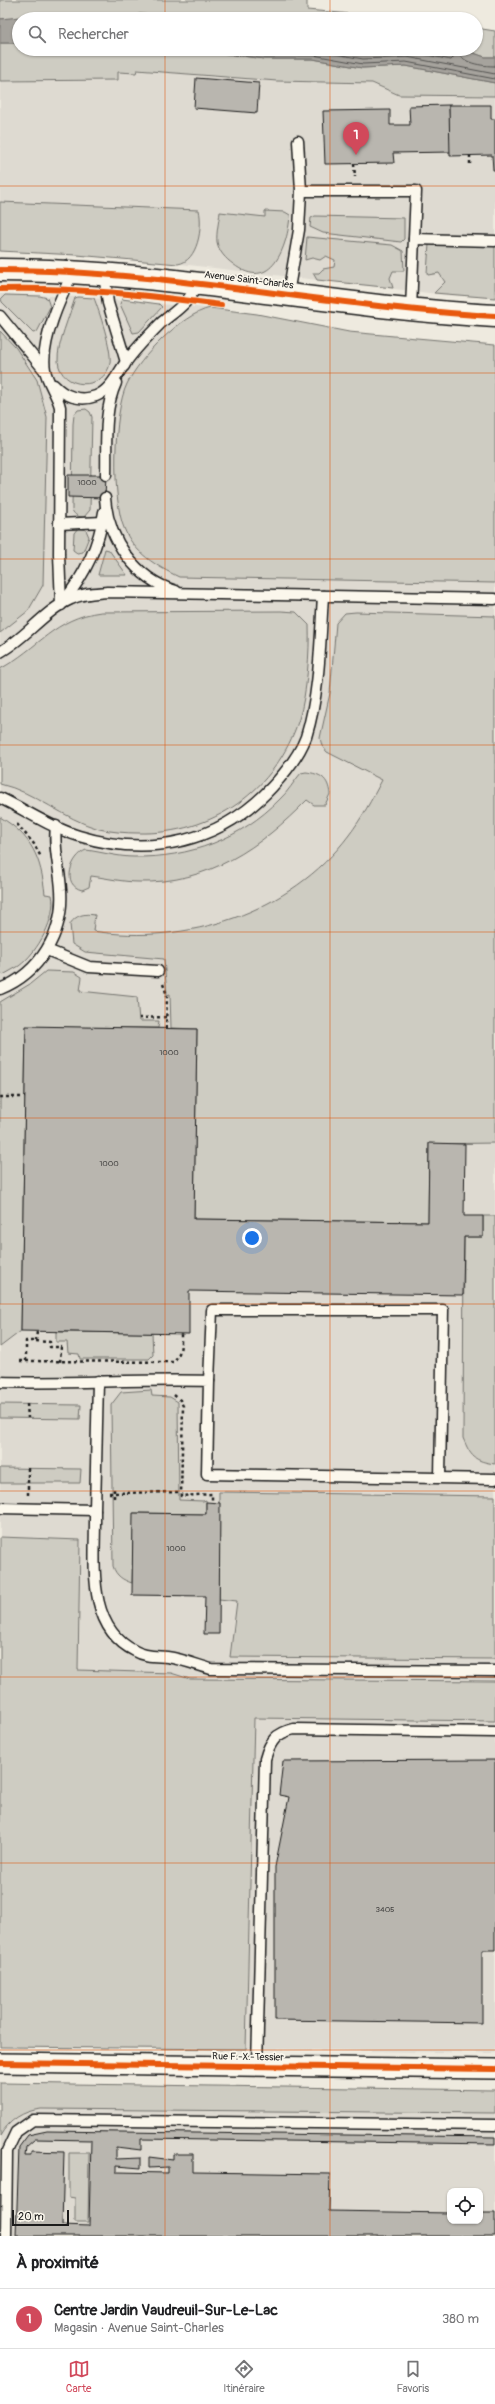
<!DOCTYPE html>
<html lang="fr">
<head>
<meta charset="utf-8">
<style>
	:root { --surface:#fff; --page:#f6f6f6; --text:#202124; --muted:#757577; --line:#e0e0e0; --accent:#d1495b }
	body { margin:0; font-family:Pangolin,sans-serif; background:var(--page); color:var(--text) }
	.controls { position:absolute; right:12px; bottom:12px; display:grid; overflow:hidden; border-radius:8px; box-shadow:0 1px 3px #0004 }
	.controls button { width:36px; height:36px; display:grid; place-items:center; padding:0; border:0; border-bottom:1px solid var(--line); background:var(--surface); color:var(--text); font:20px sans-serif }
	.scale { position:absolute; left:12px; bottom:10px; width:57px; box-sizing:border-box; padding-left:4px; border:2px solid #1c1c1c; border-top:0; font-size:11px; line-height:14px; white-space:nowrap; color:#1c1c1c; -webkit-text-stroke:3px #fbf7ec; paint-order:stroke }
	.you { position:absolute; left:252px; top:1238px; width:14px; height:14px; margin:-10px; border:3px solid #fff; border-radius:50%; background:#1a73e8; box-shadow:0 0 0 6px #1a73e833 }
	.badge { display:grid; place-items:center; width:26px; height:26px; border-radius:50%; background:var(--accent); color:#fff; font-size:13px; font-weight:700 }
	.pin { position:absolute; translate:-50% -33px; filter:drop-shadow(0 1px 2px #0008) }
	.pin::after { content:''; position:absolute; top:21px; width:14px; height:12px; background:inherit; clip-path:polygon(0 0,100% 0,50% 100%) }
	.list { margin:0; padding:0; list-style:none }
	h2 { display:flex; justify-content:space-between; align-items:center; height:52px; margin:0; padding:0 16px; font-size:17px }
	h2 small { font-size:13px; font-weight:400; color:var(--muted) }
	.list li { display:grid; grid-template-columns:26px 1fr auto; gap:12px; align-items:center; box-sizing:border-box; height:60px; padding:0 16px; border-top:1px solid var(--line) }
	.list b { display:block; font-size:15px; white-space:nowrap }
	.list p { margin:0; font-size:13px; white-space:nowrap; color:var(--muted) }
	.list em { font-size:13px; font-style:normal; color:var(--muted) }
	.icon { flex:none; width:22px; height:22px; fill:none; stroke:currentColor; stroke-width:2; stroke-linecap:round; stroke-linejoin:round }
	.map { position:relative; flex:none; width:495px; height:2236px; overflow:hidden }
	.search { position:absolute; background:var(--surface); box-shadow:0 1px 3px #0004; left:12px; right:12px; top:12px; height:44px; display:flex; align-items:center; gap:10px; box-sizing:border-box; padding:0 14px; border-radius:22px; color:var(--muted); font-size:15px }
	.sheet { height:112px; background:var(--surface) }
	nav { display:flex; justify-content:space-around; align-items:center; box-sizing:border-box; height:56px; border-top:1px solid var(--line); background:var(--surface); font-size:11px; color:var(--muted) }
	nav a { display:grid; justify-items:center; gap:2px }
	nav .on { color:var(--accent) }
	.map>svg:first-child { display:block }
</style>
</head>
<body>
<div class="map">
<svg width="495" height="2236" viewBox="0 0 495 2236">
	<rect width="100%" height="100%" fill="#eeeadf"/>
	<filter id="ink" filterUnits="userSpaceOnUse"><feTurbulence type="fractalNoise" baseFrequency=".025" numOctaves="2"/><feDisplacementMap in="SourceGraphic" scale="8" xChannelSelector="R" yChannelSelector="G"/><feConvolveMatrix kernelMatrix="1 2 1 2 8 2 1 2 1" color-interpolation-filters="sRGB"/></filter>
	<g filter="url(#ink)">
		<g fill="#dedad1" fill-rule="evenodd">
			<path d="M136,70l141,11 95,2 27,12 96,1v202l-49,-3 -300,-35 -146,-9v-170l117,-1 1,-8 18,1z"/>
			<path d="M0,294l78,3 128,11 48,8 6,16 235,25v1696l-249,-4 8,-331 -254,-4z"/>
			<path d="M0,2083l495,7v146h-495zM450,2191h30v30h-30z"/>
		</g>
		<g fill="#ceccc2" stroke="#75746f">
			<path d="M0,0h307v10l99,9h-201l-65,-5 -15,3 -125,2z"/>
			<path d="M476,28l19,3v26h-10l-23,-8h14z"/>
			<path d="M0,43h19v6h173l72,10h49l49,9 44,-2 89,17v13l-96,-1 -27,-12 -95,-2 -140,-11 -1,3 -18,-1v8l-118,1z"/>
			<path d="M0,202l199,8c4,17 -1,51 -21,54l-101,-9 -77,-4z"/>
			<path d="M265,211l20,1 5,3c-2,31 -19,79 -57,49 -7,-5 -14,-12 -16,-22 -1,-9 2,-21 3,-30l45,5z"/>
			<path d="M315,216l89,2v21l-3,3 -78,-9 -13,-6 1,-9z"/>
			<path d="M307,237l85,8 11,6 1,20h-11l-3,7 3,10 -76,-8 -4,-7h6l4,-4 11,-2 1,-7 -9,-4 -6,4 -8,-2 -7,2z"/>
			<path d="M429,244l66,2v52l-61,-5 11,-11 -6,-9 -11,2 -1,-2z"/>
			<path d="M5,295l35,1 7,2 3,9 -13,25 -4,1 -31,-31 -1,-3z"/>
			<path d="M78,297l16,1c5,13 18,51 16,65 -5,29 -50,27 -52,-2 -1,-17 12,-46 17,-63z"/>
			<path d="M122,299l37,5 3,3 -23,25 -6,1 -13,-29z"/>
			<path d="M210,308l47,6 92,18 146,13v238l-316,-6c-23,-11 -45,-24 -55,-49 -12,-28 -11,-116 3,-144 13,-27 54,-69 83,-76z"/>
			<path d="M0,331l16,17 21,32 10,37 -4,168 -15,26 -28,22z"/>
			<path d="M86,409l4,3 2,5 -2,93 -6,7c-5,0 -9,-1 -12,-7l1,-86 1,-9 4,-5z"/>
			<path d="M78,528l8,2 3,7 -6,15 -6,1 -4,-3 1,-17z"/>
			<path d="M105,549l4,1 18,25h-29z"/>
			<path d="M281,611l15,1 13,13c1,27 -2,68 -10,94 -23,71 -86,116 -161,114 -12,0 -26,-1 -39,-4 -35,-10 -64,-37 -99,-45v-115c39,-21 54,-51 101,-57z"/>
			<path d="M356,612l139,4v527l-66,1 -1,78 -234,-3 3,-190 -26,-1 -1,-34 -3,1 -3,-36 -79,-7 -13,-8 -2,-20c6,-9 14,-11 25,-9l-2,16c93,15 198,-18 256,-96 13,-17 23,-36 33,-55l-55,-28 -5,-6 -2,-8 10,-45 6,-70 9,-10z"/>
			<path d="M306,772c15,2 22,6 24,22l-5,11h-11l-7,-5c-46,47 -99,84 -168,82 -16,0 -32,-4 -48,-6l-2,11 -7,3c-21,-5 -11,-34 4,-40 16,2 32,7 48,7 55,1 107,-18 146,-58 8,-7 14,-18 21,-26z"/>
			<path d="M0,817c32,19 41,41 45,77l7,1c5,22 -14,57 -33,71 -5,3 -11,6 -16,9l-3,-3z"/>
			<path d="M46,971l28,1 8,5 -2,14 57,6 2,24h20l-1,7 -132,-1 -5,304 -21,16v-345l30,-18z"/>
			<path d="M483,1216h12v248c-21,-3 -24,-7 -32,-26l1,-201h19z"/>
			<path d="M56,1332l96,1 1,22 -4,4h-69l-1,-5 -11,-1 -1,-11h-11z"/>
			<path d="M151,1390l1,6 18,1 8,5 1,98 24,1 3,-1v14l-72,-1 -2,70c-9,-3 -16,-7 -19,-17l-2,-161 10,-13z"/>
			<path d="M0,1404l81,1 -1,14 -80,-1z"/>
			<path d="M0,1468l81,1 -1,14h-80z"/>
			<path d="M219,1492l276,4v163l-265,-2 7,-56 -18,-2z"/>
			<path d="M0,1537l80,3 -2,130 93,3 19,6 305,2v40l-241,-3 -8,331 -246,-2z"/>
			<path d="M0,2083l495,7v23l-454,-4c-18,2 -32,11 -41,27z"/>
			<path d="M69,2153h20l-1,69h-13v-24l-6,-1z"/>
		</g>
		<g fill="#a6a39d" stroke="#6f6d69">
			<path d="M140,14l65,5h-159l79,-2z"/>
			<path d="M20,17l26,2h-27v24h-19v-24z"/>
			<path d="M192,49h270l23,8h10v26l-89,-17 -44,2 -49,-9h-49z"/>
		</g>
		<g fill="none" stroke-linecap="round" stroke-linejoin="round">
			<g stroke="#535250" stroke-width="1">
				<path d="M224,49l40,6h49l50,9 43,-2 89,17"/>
				<path d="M257,49l56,1 50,9 44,-2 88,17"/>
				<path d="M346,49l17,4 45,-2 43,9 2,-2 -1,-9"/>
				<path d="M458,49c1,15 25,17 37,17"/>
			</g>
		</g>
		<g fill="#b9b6af" stroke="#1c1c1c" fill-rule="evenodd">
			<path d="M196,78l63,5 -2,30 -63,-5z"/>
			<path d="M449,105l2,47 -58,1 1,10 -69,1 -2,-53 67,-1v15h20l-1,-19z"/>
			<path d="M449,105h42v14h4v51h-2l-1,-15 -42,1z"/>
			<path d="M68,475h38l-1,23 -37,-1z"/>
			<path d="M26,1026l171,3 -3,190 234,3 1,-79 36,1 -1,72h19v21h-19l-1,58 -274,-4v43l-168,-3z"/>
			<path d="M206,1502l14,1 -1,131h-15l1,-38 -73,-1 1,-82 73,1z"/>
			<path d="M495,1760v190h-13v73l-207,-3v-153l14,-70 -10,-2 4,-34z"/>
			<path d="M47,2131l448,6v7l-354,-5v11l-25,-3v12l25,-1v10l-25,-2v6l52,1v-6l-19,1v-11l24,3v-6h20v18l137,2 -1,37 121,2v8h30v-8h15v23h-479l3,-89 9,-12zM35,2139l56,1 -2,86 -27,-1 2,-73 -33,-1v4h-6l1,-8z"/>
		</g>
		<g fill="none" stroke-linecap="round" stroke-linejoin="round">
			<g stroke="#1c1c1c" stroke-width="13">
				<g id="lane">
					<path d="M298,141l3,50"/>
					<path d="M414,239l81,2"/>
					<path d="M104,274l4,29 18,59 -2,4"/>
					<path d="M288,294l11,-64 2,-39h115l-5,118"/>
					<path d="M0,316l45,55"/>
					<path d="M54,385c10,11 26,17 42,11 15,-6 21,-22 30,-34 10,-14 23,-27 35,-39 14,-12 30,-21 36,-40"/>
					<path d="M106,475c1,-30 -3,-64 10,-92"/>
					<path d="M105,498c3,41 30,81 71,93"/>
					<path d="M59,524l44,-2"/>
					<path d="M63,602c22,-27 36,-56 41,-90"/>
					<path d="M61,605l-2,-51 1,-147c-3,-13 -13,-25 -15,-37 -5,-28 16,-73 28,-98"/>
					<path d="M0,652c26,-14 44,-41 71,-53 11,-6 24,-6 36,-7l388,7"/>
					<path d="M0,798c26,12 51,30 79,38 72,22 142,6 193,-49 13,-14 27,-31 34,-50 14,-45 14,-94 17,-141"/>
					<path d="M47,950l42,17 69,4"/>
					<path d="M0,989c40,-16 64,-56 61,-99 -1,-22 -8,-41 -5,-64"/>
					<path d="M209,1381l3,-71h231l-3,167"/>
					<path d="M0,1382c70,2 139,-3 209,-1l-2,93 288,5"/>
					<path d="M0,1508l95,2 3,-129"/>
					<path d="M95,1510c1,47 -11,116 40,141 10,6 21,5 32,6 15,2 30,8 44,12l284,2"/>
					<path d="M257,2066l8,-307c5,-18 11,-26 29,-30l201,3"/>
					<path d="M6,2236l1,-85 9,-19 17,-12 462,5"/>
				</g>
			</g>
			<g stroke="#1c1c1c" stroke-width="22">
				<path id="street" d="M0,2063l495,6"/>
			</g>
			<g stroke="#1c1c1c" stroke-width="25">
				<path id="secondary" d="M0,270c166,0 329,37 495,46"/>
			</g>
			<g stroke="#1c1c1c" stroke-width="2.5" stroke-dasharray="3 3" stroke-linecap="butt">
				<path d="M354,164l1,13"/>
				<path d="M470,164v-9"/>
				<path d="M17,824l17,20 7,13"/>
				<path d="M163,984l4,11 -1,33"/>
				<path d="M139,1018l28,-1"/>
				<path d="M0,1097h25"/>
				<path d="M36,1341l14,1v5h11l-1,15"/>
				<path d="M20,1361l153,1c9,-9 8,-17 8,-29"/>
				<path d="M26,1361v-20h10l1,-10"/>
				<path d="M174,1395l6,5 3,6 -2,90 31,-2v8"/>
				<path d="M27,1404l1,14"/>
				<path d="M109,1493l72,-1"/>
				<path d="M28,1495v-27"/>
				<path d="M114,1498v-12"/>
			</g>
			<use href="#lane" stroke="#fbf7ec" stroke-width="10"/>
			<use href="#street" stroke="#fbf7ec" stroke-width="19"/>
			<use href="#secondary" stroke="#fbf7ec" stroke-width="22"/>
			<g stroke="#fbf7ec" stroke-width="8">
				<g id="cycleway">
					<path d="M0,270c166,0 329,37 495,46"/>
					<path d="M0,289c74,-2 148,6 221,16"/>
					<path d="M0,2063l495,6"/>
				</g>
			</g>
			<use href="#cycleway" stroke="#e8590c" stroke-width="6"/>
		</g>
	</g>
	<path fill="none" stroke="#de560d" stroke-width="1" stroke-opacity="0.55" d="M165,0v19M330,0v19M165,49v2187M330,49v2187M0,186h495M0,373h495M0,559h495M0,745h495M0,932h495M0,1118h495M0,1304h495M0,1491h495M0,1677h495M0,1863h495M0,2050h495"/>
	<g text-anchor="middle" stroke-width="3.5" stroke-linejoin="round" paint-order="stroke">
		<g font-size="8" fill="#434241">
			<text x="87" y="485">1000</text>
			<text x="169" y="1055">1000</text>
			<text x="109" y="1166">1000</text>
			<text x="176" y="1551">1000</text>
			<text x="385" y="1912">3405</text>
		</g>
		<g font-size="10" fill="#1c1c1c" stroke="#fbf7ec">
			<text transform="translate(249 279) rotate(7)" y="4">Avenue Saint-Charles</text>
			<text transform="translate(248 2056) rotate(1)" y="4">Rue F.-X.-Tessier</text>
		</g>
	</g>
</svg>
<div class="controls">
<button><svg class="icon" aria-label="locate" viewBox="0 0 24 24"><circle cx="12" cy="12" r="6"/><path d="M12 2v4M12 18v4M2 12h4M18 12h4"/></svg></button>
</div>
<div class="scale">20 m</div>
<div class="you"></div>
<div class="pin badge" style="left:356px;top:155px">1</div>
<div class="search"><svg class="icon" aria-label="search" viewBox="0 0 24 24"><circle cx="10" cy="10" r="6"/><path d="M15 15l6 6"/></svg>Rechercher</div>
</div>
<section class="sheet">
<h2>À proximité<small></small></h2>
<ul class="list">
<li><span class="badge">1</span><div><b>Centre Jardin Vaudreuil-Sur-Le-Lac</b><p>Magasin · Avenue Saint-Charles</p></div><em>380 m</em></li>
</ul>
</section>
<nav>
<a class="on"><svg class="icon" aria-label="map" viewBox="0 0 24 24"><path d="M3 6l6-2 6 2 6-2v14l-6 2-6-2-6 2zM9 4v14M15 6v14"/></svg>Carte</a>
<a><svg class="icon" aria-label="directions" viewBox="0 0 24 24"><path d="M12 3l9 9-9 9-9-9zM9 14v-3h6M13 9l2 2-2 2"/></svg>Itinéraire</a>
<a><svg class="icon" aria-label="saved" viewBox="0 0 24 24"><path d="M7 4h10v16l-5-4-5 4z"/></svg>Favoris</a>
</nav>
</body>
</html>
